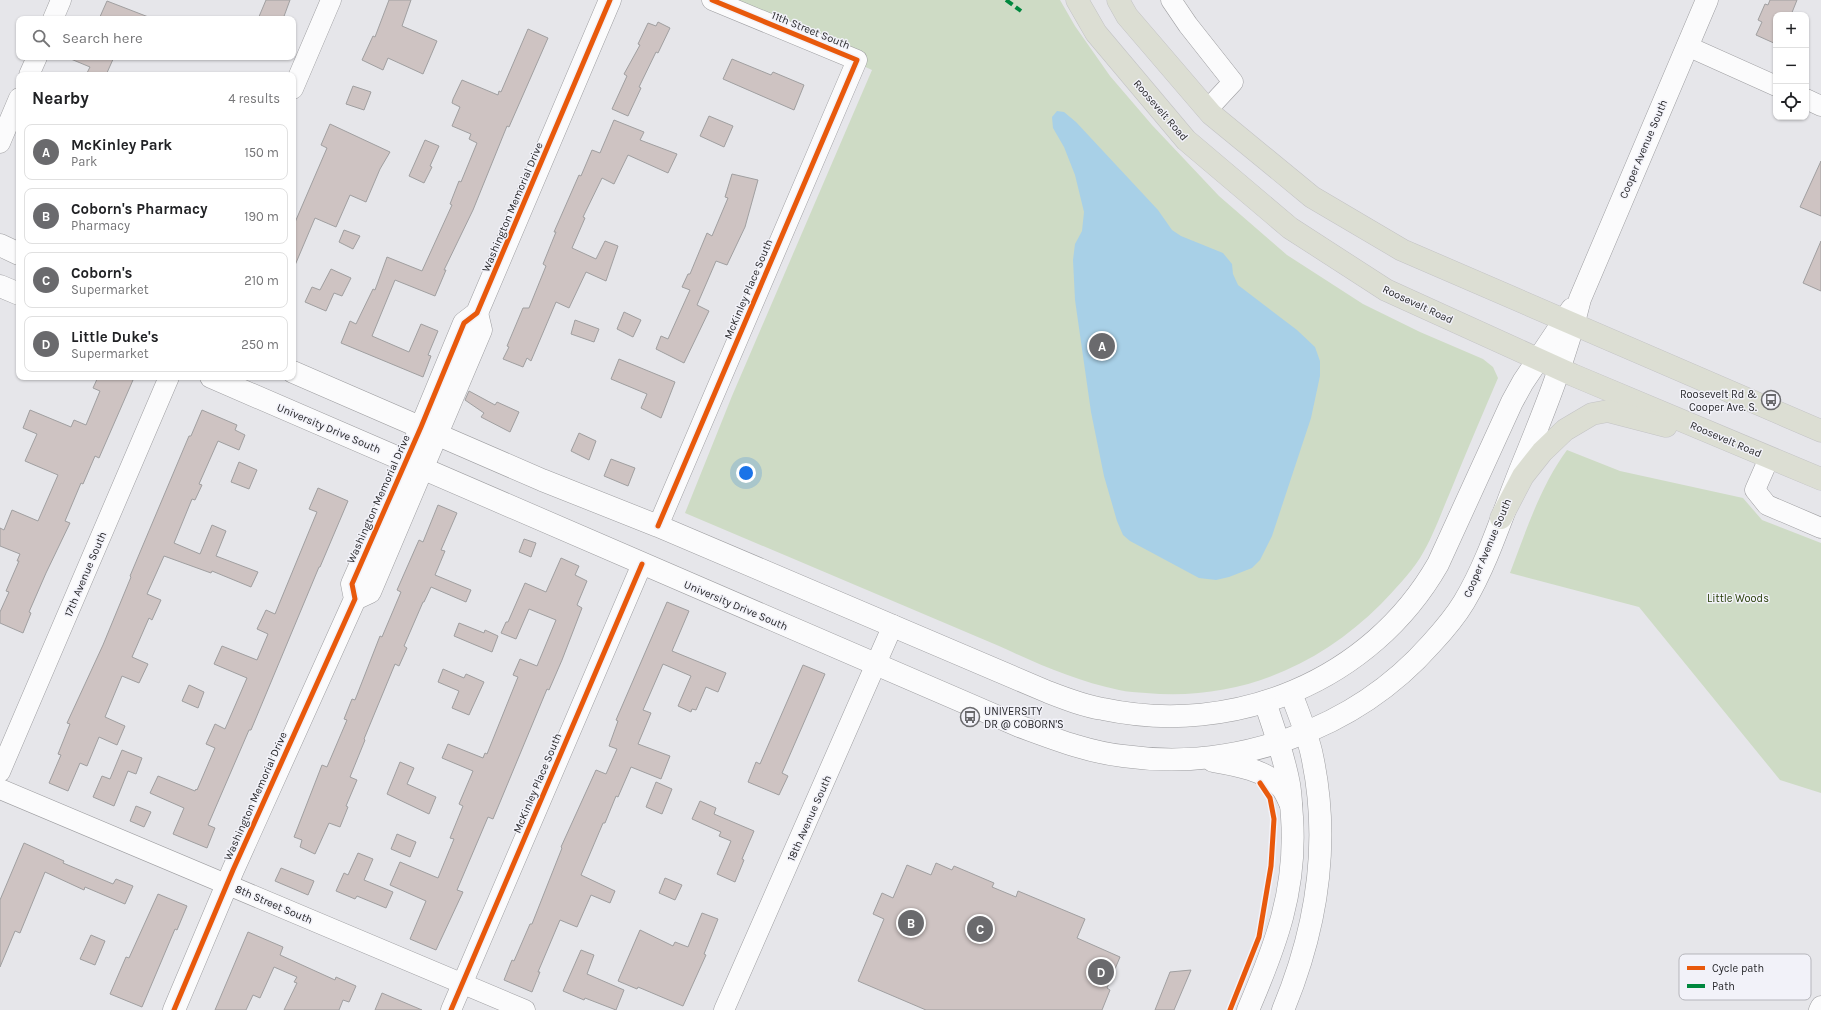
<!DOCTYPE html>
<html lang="en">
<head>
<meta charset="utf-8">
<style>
	:root { --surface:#fff; --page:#f2f2f2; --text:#202124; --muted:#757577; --line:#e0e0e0; --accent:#6a6a6d }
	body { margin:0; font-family:Karla,sans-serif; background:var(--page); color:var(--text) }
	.controls { position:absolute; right:12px; top:12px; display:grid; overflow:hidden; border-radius:8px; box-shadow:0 1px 3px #0004 }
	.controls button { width:36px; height:36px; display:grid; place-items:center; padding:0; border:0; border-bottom:1px solid var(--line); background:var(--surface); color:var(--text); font:20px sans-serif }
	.you { position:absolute; left:746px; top:473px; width:14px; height:14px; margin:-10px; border:3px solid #fff; border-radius:50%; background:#1a73e8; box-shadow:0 0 0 6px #1a73e833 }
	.badge { display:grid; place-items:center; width:26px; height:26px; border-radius:50%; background:var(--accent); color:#fff; font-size:13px; font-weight:700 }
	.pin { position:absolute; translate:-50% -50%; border:2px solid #fff; box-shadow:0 1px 4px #0006 }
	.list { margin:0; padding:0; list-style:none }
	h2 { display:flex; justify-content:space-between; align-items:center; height:52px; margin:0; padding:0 16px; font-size:17px }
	h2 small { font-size:13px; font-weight:400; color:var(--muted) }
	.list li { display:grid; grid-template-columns:26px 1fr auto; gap:12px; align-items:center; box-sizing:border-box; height:56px; margin:0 8px 8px; padding:0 8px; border:1px solid var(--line); border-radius:8px }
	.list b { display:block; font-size:15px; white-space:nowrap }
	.list p { margin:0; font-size:13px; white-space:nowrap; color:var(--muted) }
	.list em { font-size:13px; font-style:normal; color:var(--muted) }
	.icon { flex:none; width:22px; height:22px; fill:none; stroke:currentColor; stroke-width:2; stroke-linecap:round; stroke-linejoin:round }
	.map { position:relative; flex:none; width:1821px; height:1010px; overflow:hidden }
	.search { position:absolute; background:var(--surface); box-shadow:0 1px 3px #0004; left:16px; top:16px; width:280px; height:44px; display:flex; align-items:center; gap:10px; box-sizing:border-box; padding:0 14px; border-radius:8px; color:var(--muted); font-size:15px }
	.panel { position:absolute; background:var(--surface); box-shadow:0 1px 3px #0004; left:16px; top:72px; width:280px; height:308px; border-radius:8px }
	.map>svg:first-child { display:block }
</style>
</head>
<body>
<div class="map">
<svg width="1821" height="1010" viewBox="0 0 1821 1010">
	<rect width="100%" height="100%" fill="#e6e6ea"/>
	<g fill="#cedbc5">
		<path d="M720,0h340l15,26 35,50 42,49 67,71 68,59 76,49 57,28 63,27 10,8 5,11c-16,37 -32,75 -47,112 -10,23 -18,47 -31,68 -11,17 -25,31 -39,46 -64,64 -145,97 -235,89 -9,-1 -19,-1 -27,-3 -43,-9 -81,-26 -120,-44l-314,-133 47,-117 140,-326z"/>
		<path d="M1567,450l53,21 123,27 19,22 59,23v250l-41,-13 -141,-173 -129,-34c16,-42 30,-86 57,-123z"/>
	</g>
	<path fill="#a8d0e7" d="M1057,111l7,1 12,10 82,88 14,20 9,6 42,17 9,11 1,10 5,11 59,45 18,17 5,14v15l-9,42 -39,118 -12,24 -8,8 -23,9 -13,3 -17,-2 -69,-37 -7,-6 -6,-14 -13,-45 -13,-64 -16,-112 -2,-40 2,-16 7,-13 2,-19 -9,-37 -11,-28 -11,-19 -1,-11z"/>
	<g fill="#cec3c2" stroke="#a09fa0">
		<path d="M266,0h24l-7,19h-25z"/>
		<path d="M389,0h22l-9,26 35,15 -14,33 -35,-16 -5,12 -21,-10 11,-24 2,1z"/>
		<path d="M1770,0h27l-6,15h-15v29l-20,-9 6,-13 -4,-2 7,-16 3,1z"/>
		<path d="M107,1l44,17v1h-52z"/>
		<path d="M658,22l12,6 -12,25 -2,-1 -17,35 2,1 -13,28 -16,-7 15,-33 -3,-2 16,-29 -2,-1 10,-21 8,3z"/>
		<path d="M528,29l20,9 -39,89 -2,-1 -34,84 -29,60h2l-11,26 -40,-16 -23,56 37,16 12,-28 17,7 -10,24 3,1 -8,21 -82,-34 9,-22 6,3 17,-35 2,1 12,-33 35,14 30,-66 -2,-1 9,-23 2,1 16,-39 -8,-4 2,-5 -19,-8 8,-19 -8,-4 1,-4 9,-19 36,15 1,-4 2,1z"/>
		<path d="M66,57h48l-8,18h-20l4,-8z"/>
		<path d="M732,59l39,16 2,-3 31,13 -10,25 -71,-31z"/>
		<path d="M353,86l18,6 -7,18 -18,-6z"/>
		<path d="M709,116l24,10 -9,21 -24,-11z"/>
		<path d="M614,120l30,12 -4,8 37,14 -9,19 -40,-18 -14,29 -12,-6 -19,39 2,1 -13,30 24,11 9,-18 13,5 -12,35 -20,-9 -17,36 -13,-6 -25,59 -4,-3 -4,9 -20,-8 6,-12 -2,-1 16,-38h6l17,-42 -3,-2 13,-32h-2l25,-57 2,1 11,-26 8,3z"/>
		<path d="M330,124l60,28 -10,17 -14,33 -16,-7 -14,32 -21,-9 -22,52v-43l34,-79 -6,-3z"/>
		<path d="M425,140l14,6 -9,20 2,1 -8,16 -15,-7z"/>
		<path d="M1821,161v55l-21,-9z"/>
		<path d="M732,174l26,6 -13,47 -18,38 -11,-4 -19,44 12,6 -25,52 -28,-14 5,-13 7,3 22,-49 -8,-3 6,-13h2l17,-41 5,3 16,-38 -3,-1z"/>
		<path d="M344,230l16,6 -7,13 -14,-7z"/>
		<path d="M1821,241v50l-18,-8z"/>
		<path d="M331,269l20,9 -9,18 -8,-3 -8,18 -21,-9 7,-15 8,3z"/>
		<path d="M624,312l17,8 -8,17 -16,-8z"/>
		<path d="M575,320l24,9 -5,13 -23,-8z"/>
		<path d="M619,359l56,23 -14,36 -20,-10 6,-14 -36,-15z"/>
		<path d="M98,377h27l8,3 -34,78 -4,-2 -12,28 -2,-1 -16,38 5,2 -24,50 -17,39 2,1 -8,20 -23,-10v-11l9,-20 -3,-1 13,-30h-2l3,-7 -20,-8v-18l4,2 8,-20 26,11 20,-46 -33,-14 12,-27 -14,-6 7,-18 41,17 3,-7 12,5 14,-34 -7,-3z"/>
		<path d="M469,391l26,14 2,-3 22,10 -9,20 -29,-15 3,-4 -19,-13z"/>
		<path d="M202,410l35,15 -2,5 10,5 -6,15 -21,-9 -19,43 3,1 -7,15 -3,-1 -18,44 26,11 12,-29 14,6 -10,25 42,16 -7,15 -39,-16 -1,2 -47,-17 -17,38 14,6 -9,20 -3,-2 -17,39 16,7 -9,19 -17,-7 -17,41 20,9 -8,19 -18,-8 -12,29 -7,-3 -12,28 -19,-8 12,-28 -3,-1 12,-30 -3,-1 36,-78 28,-68 -1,-1 59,-140h2z"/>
		<path d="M579,433l17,8 -7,19 -18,-9z"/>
		<path d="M611,459l24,9 -7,18 -24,-10z"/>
		<path d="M239,462l18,8 -8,19 -18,-7z"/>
		<path d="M318,488l30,13 -28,66h-1l-68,163h-2l-41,95 7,3 -8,20 -34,-14 11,-26 -34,-15 8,-17 37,15 1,-2 1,1 18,-42 -9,-4 9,-20 10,5 22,-51 -33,-14 8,-18 35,14 11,-26 -11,-5 9,-19 9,4 42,-102 -8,-3z"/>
		<path d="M438,505l19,8 -16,37 4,1 -10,24 36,15 -5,12 -35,-15 -7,15h-1l-19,44 3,2 -8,18 -4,-2 -31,75 1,1 -15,37 7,3 -11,26 2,1 -8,20 -11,-4 -14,31 -15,-7 2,-7 -8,-3 28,-72 5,2 20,-47 -3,-1 8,-20 3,1 25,-64 2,1 19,-45 -4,-2 22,-50 4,2z"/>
		<path d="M524,539l12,4 -5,14 -12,-5z"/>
		<path d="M561,558l18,8 -4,9 12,6 -10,24 5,3 -20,52 -13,30 -2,-1 -54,130 -5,-2 -31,73 6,2 -27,58 -26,-11 16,-38 -36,-16 10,-23 38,16 16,-39 -4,-1 13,-32 -4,-2 14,-33 -31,-13 6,-14 35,14 2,-5 2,1 31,-77 -5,-2 7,-16 17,7 19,-46 -27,-11 -13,30 -15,-6 5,-11h2l17,-39 21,9z"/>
		<path d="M667,602l22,9 -17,40 54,22 -8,19 -12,-5 -10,23 -4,-1 -1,3 -13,-6 13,-30 -28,-12 -20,46 8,3 -13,31 32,12 -9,23 -30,-12 -13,30 -2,-1 -11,27h-2l-22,52 34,16 -5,12 -19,-8 -14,32 -17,-7 -22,52h2l-8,20 -28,-12 8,-20 2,1 16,-37h2l30,-76 -1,-1 35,-77 10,4 11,-25 -8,-3 9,-25 -2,-1z"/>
		<path d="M459,623l25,10 1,-3 13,6 -6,16 -38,-16z"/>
		<path d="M803,665l22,9 -43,99 6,3 -9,19 -31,-13 8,-20 4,2z"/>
		<path d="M443,669l21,9 2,-4 18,8 -15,33 -17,-7 7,-17 -21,-9z"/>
		<path d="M189,685l15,7 -6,16 -16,-7z"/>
		<path d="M122,750l20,8 -6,16 -8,-3 -14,35 -21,-9 9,-21 8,3z"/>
		<path d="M400,762l14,6 -7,16 29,13 -7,17 -42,-20z"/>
		<path d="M656,782l16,7 -10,25 -16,-7z"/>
		<path d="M700,801l16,7 -2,6 40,17 -12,28 2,1 -9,22 -18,-8 14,-33 -12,-5 2,-4 -29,-13z"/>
		<path d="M136,806l15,6 -7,15 -14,-6z"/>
		<path d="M397,834l19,8 -6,15 -19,-8z"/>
		<path d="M24,843l40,18 -1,2 50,21 3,-5 17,7 -8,18 -40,-17 -1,3 -39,-18 -25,61 -5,-2 -15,36v-67z"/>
		<path d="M358,853l15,6 -9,21 29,12 -7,16 -29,-12 -2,3 -19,-8 8,-18 4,2z"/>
		<path d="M936,863l16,7 2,-4 40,17 -2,4 24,10 2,-6 67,28 -8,19 43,19 -13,31 3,2 -8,20h-176l-68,-29 26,-62 -11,-5 9,-21 11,5 14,-33 24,10z"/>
		<path d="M281,868l33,13 -6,14 -33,-14z"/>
		<path d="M665,878l17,7 -7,15 -16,-7z"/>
		<path d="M158,894l29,12 -10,24 -2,-1 -33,78 -32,-13 16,-37 3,1z"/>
		<path d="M702,913l16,6 -14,35 2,1 -23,51 -45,-19 -1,2 -19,-8 22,-51 33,16 2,-4 13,5z"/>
		<path d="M248,932l35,15 -3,8 55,25 1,-3 20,9 -7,16 -6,-2 -4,10h-55l13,-27 -3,-1 3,-5 -23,-10 -14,31 -7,-3 -7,15h-31z"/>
		<path d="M91,935l14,6 -10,24 -15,-6z"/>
		<path d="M581,950l13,5 -7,19 37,16 -8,20 -31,-12 -1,2 -21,-9z"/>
		<path d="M1191,970l-17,40h-19l15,-38z"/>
		<path d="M382,993l40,17h-47z"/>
	</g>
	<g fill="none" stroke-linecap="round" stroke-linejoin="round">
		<g stroke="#9e9ea1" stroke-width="21">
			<g id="street">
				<path d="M1171,0l17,25 45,57 -26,28"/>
				<path d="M53,19l8,-19"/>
				<path d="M1687,46l89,40"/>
				<path d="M29,75l8,-18"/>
				<path d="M293,89l38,-89"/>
				<path d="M1806,99l15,7"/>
				<path d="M0,143l19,-45"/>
				<path d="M1769,458l-14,32 12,15 54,23"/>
				<path d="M658,526l199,-466 -145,-60"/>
				<path d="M0,772l169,-395"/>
				<path d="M0,789l525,221"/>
				<path d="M451,1010l191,-446"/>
				<path d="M724,1010l169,-385"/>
				<path d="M1819,1010l2,-4"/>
			</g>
		</g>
		<g stroke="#9e9ea1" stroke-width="23">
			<g id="secondary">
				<path d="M0,245l19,9"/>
				<path d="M0,286l19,8"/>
				<path d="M293,372l249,108 116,46 390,166c18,7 36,14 55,17 131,28 268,-28 335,-145l74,-162 11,-20 49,-73"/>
				<path d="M211,377l808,349c33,12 68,26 104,30 112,16 232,-26 308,-112 12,-13 24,-27 33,-42 25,-42 39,-90 57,-134 23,-56 45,-111 59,-169l127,-299"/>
				<path d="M355,599l15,-7 111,-262 -4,-17"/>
				<path d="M1213,761c23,4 53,9 69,27 4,5 6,11 9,17"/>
				<path d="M174,1010l59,-140 122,-271 -3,-15 69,-157 43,-104 13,-10 133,-313"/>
				<path d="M1248,1010c28,-65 49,-121 44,-193 -1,-11 -1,-22 -3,-33 -5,-28 -15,-55 -24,-82"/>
				<path d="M1283,1010c34,-82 48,-171 28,-259 -5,-20 -13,-39 -20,-58"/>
			</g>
		</g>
		<g stroke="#c3c3c5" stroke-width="23">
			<g id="primary">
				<path d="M1077,0l19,33 90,107 104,88 96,62 187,85 248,104"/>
				<path d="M1118,0l9,16 84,98 101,83 90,53 419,181"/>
				<path d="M1501,518l22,-42 19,-24 23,-22 27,-16 16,-3 58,15"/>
			</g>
		</g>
		<use href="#street" stroke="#fbfbfc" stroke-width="20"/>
		<use href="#secondary" stroke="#fbfbfc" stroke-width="22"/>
		<use href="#primary" stroke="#dcded3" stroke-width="22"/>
		<path stroke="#00873e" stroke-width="4" stroke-dasharray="8 4" stroke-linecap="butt" d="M1006,0l15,11"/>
		<g stroke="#f2f2f9" stroke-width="8">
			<g id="cycleway">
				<path d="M658,526l199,-466 -145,-60"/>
				<path d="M174,1010l59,-140 122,-271 -3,-15 69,-157 43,-104 13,-10 133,-313"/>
				<path d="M451,1010l191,-446"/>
				<path d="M1230,1010l29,-73 12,-71 3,-47 -4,-21 -10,-15"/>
			</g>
		</g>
		<use href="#cycleway" stroke="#e8590c" stroke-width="5"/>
	</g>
	<defs>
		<g id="bus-ring" transform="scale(1)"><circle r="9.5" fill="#f2f2f9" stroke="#6a6a6d" stroke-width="1.5"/><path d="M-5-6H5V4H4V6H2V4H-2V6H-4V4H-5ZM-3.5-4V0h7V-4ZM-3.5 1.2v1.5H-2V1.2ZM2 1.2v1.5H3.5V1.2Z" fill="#6a6a6d"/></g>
	</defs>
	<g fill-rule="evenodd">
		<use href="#bus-ring" x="1771" y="400"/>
		<use href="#bus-ring" x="970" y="717"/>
	</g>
	<g text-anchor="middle" stroke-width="3" stroke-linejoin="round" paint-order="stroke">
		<g font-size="11" fill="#27272a" stroke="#f2f2f9">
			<text transform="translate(811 30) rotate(22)" y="4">11th Street South</text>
			<text transform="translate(1161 110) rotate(49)" y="4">Roosevelt Road</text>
			<text transform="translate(1643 149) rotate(-67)" y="4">Cooper Avenue South</text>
			<text transform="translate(512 207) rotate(-67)" y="4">Washington Memorial Drive</text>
			<text transform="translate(748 289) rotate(-67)" y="4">McKinley Place South</text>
			<text transform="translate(1418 304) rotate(25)" y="4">Roosevelt Road</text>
			<text transform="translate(329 428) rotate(23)" y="4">University Drive South</text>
			<text transform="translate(1726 439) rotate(23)" y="4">Roosevelt Road</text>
			<text transform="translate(378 499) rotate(-66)" y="4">Washington Memorial Drive</text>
			<text transform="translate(1487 548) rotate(-67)" y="4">Cooper Avenue South</text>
			<text transform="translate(85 574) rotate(-67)" y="4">17th Avenue South</text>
			<text transform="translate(736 605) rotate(23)" y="4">University Drive South</text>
			<text transform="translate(537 783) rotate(-67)" y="4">McKinley Place South</text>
			<text transform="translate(255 796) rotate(-66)" y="4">Washington Memorial Drive</text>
			<text transform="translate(809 818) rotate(-66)" y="4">18th Avenue South</text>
			<text transform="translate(274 904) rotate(23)" y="4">8th Street South</text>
		</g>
		<g font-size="11" fill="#27272a" stroke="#f2f2f9" text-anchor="end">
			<text x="1757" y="398">Roosevelt Rd &amp;<tspan x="1757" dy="13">Cooper Ave. S.</tspan></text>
			<text x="984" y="715" text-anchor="start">UNIVERSITY<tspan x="984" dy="13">DR @ COBORN'S</tspan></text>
		</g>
		<g font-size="11" fill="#253c04" stroke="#f2f2f9">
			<text x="1738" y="602">Little Woods</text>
		</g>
	</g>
	<rect x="1679" y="954" width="132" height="46" rx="6" fill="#f2f2f9" stroke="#b5b5bb" stroke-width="1"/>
	<rect x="1687" y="966" width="18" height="4" fill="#e8590c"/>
	<rect x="1687" y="984" width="18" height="4" fill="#00873e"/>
	<g font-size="11" fill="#27272a">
		<text x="1712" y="972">Cycle path</text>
		<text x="1712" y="990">Path</text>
	</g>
</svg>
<div class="controls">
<button>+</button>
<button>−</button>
<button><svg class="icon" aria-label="locate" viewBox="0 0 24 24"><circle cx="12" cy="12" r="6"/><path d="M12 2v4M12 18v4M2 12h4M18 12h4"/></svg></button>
</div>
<div class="you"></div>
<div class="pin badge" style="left:1102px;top:346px">A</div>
<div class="pin badge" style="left:911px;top:923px">B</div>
<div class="pin badge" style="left:980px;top:929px">C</div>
<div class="pin badge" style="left:1101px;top:972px">D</div>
<div class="search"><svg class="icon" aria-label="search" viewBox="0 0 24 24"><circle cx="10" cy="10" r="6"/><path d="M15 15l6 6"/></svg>Search here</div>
<section class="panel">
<h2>Nearby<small>4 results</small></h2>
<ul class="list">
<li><span class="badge">A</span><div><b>McKinley Park</b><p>Park</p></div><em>150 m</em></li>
<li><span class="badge">B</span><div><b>Coborn's Pharmacy</b><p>Pharmacy</p></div><em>190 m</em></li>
<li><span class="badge">C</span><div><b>Coborn's</b><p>Supermarket</p></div><em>210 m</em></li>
<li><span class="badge">D</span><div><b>Little Duke's</b><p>Supermarket</p></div><em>250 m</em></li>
</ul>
</section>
</div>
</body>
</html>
